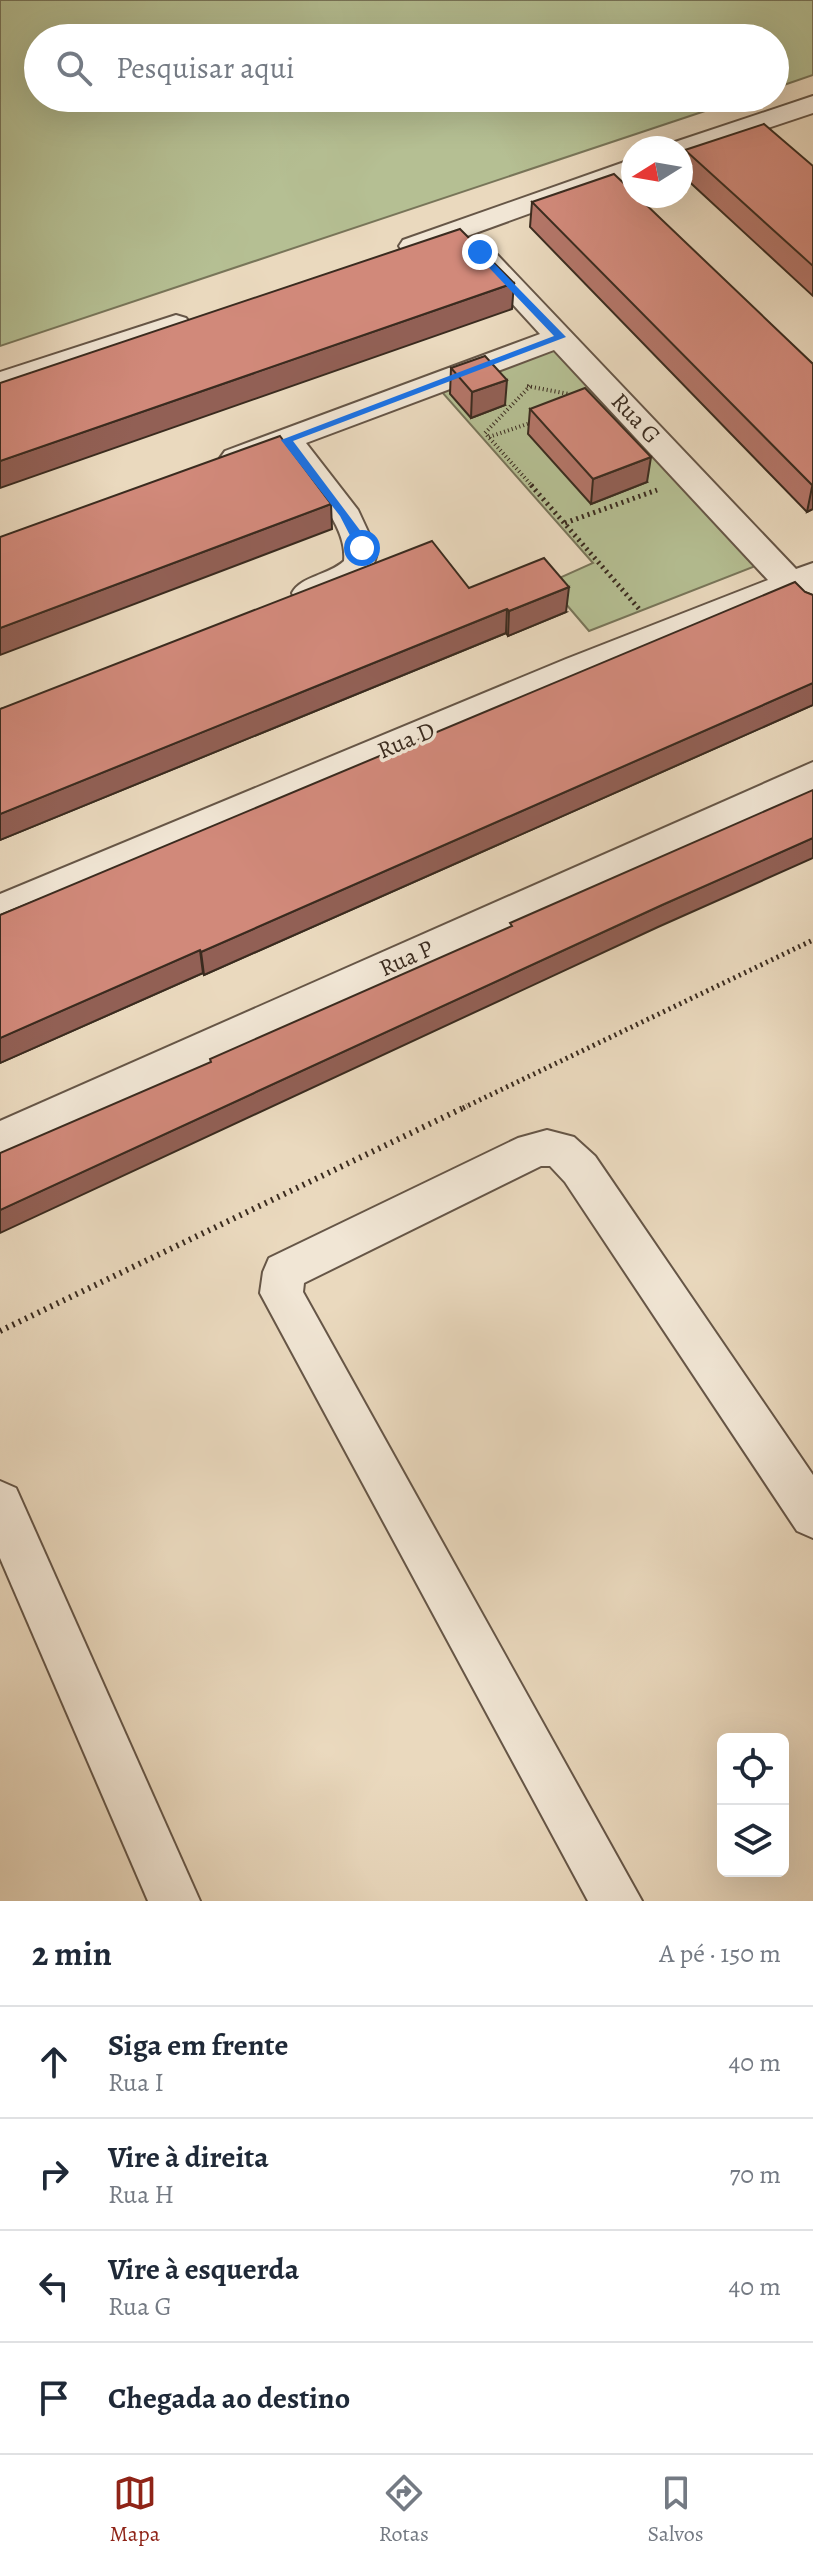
<!DOCTYPE html>
<html lang="pt">
<head>
<meta charset="utf-8">
<style>
	:root { --surface:#fff; --page:#f2f2f3; --text:#1f2937; --muted:#747a83; --line:#e0e1e3; --accent:#8f2418 }
	body { margin:0; font-family:Alegreya,serif; background:var(--page); color:var(--text) }
	.controls { position:absolute; right:24px; bottom:24px; display:grid; overflow:hidden; border-radius:12px; box-shadow:0 8px 32px #0002 }
	.controls button { width:72px; height:72px; display:grid; place-items:center; padding:0; border:0; border-bottom:2px solid var(--line); background:var(--surface); color:var(--text); font:40px sans-serif }
	.compass { position:absolute; left:621px; top:136px; width:72px; height:72px; border-radius:50%; background:var(--surface); box-shadow:0 8px 32px #0002; rotate:259deg }
	.stop { position:absolute; width:24px; height:24px; margin:-18px; border:6px solid #1a73e8; border-radius:50%; background:#fff }
	.stop.end { background:#1a73e8; border-color:#fff; box-shadow:0 2px 8px #0008 }
	.list { margin:0; padding:0; list-style:none }
	h2 { display:flex; justify-content:space-between; align-items:center; height:104px; margin:0; padding:0 32px; font-size:34px }
	h2 small { font-size:26px; font-weight:400; color:var(--muted) }
	.list li { display:grid; grid-template-columns:52px 1fr auto; gap:24px; align-items:center; box-sizing:border-box; height:112px; padding:0 32px; border-top:2px solid var(--line) }
	.list b { display:block; font-size:30px; white-space:nowrap }
	.list p { margin:0; font-size:26px; white-space:nowrap; color:var(--muted) }
	.list em { font-size:26px; font-style:normal; color:var(--muted) }
	.icon { flex:none; width:44px; height:44px; fill:none; stroke:currentColor; stroke-width:2; stroke-linecap:round; stroke-linejoin:round }
	.map { position:relative; flex:none; width:813px; height:1901px; overflow:hidden }
	.search { position:absolute; background:var(--surface); box-shadow:0 8px 32px #0002; left:24px; right:24px; top:24px; height:88px; display:flex; align-items:center; gap:20px; box-sizing:border-box; padding:0 28px; border-radius:44px; color:var(--muted); font-size:30px }
	.sheet { height:552px; background:var(--surface) }
	nav { display:flex; justify-content:space-around; align-items:center; box-sizing:border-box; height:112px; border-top:2px solid var(--line); background:var(--surface); font-size:22px; color:var(--muted) }
	nav a { display:grid; justify-items:center; gap:4px }
	nav .on { color:var(--accent) }
	.map>svg:first-child { display:block }
</style>
</head>
<body>
<div class="map">
<svg width="813" height="1901" viewBox="0 0 813 1901">
	<rect width="100%" height="100%" fill="#ead9be"/>
	<filter id="stains"><feTurbulence type="fractalNoise" baseFrequency=".0025" numOctaves="4"/><feColorMatrix values="0 0 0 0 .2 0 0 0 0 .09 0 0 0 0 .02 0 0 0 .5 -.17"/></filter>
	<radialGradient id="worn" r=".72"><stop offset=".6" stop-color="#630" stop-opacity="0"/><stop offset="1" stop-color="#630" stop-opacity=".3"/></radialGradient>
	<g fill="#b5bf93" stroke="#787559" stroke-width="2">
		<path d="M0,0h813v75l-38,13v-50h-737v60h706l-744,248z"/>
		<path d="M561,350l197,208 -5,9 -164,64 -41,-48 45,-20 -152,-172 107,-40z"/>
	</g>
	<g fill="none" stroke-linecap="round" stroke-linejoin="round">
		<g stroke="#665647" stroke-width="4">
			<g id="street">
				<path d="M813,96v17l-132,44v-9h-13l4,-5z"/>
				<path d="M633,159v17l-210,76 -10,3 -10,-3 -4,-6 4,-6z"/>
				<path d="M477,241l10,3 309,325 17,-6v56l-12,-4 -15,-16 -196,78 -590,248v-31l566,-235 202,-79 -214,-230 -248,93 52,67 19,41c-3,33 -49,59 -81,50l-4,-8c9,-17 37,-18 52,-32 4,-39 -41,-80 -64,-108l-44,15 -11,-3 -5,-7 5,-7 315,-117 -77,-84 4,-6z"/>
				<path d="M176,315l10,3 5,6 -5,6 -186,62v-20z"/>
				<path d="M813,762v29l-813,367v-37z"/>
				<path d="M547,1130l27,7 21,19 218,319v63l-16,-7 -232,-349 -15,-16h-9l-237,117 -1,9 339,609h-54l-328,-608 3,-21 6,-14 249,-120z"/>
				<path d="M0,1481l16,7 184,413h-52l-148,-343z"/>
			</g>
		</g>
		<g stroke="#3a2b1f" stroke-width="4" stroke-dasharray="1 3" stroke-linecap="butt">
			<path d="M527,386l42,8"/>
			<path d="M530,386l-45,47 48,54"/>
			<path d="M489,437l44,-15"/>
		</g>
		<g stroke="#3a2b1f" stroke-width="5" stroke-dasharray="2 4" stroke-linecap="butt">
			<path d="M531,485l109,125"/>
			<path d="M565,523l92,-33"/>
			<path d="M463,1108l350,-168"/>
		</g>
		<path stroke="#3a2b1f" stroke-width="6" stroke-dasharray="2 5" stroke-linecap="butt" d="M0,1331l467,-225"/>
		<use href="#street" fill="#f1e6d5" fill-rule="evenodd"/>
	</g>
	<g fill="#b47669" stroke="#3a2b1f" stroke-width="2">
		<path d="M685,150l128,16v130l-131,-121z"/>
		<path d="M532,202l281,162v145l-6,3 -277,-285z"/>
		<path d="M451,368l54,37 -34,13 -21,-24z"/>
		<path d="M530,409l117,73 -56,22 -63,-70z"/>
		<path d="M469,588l97,24 -58,24 -2,-3 -506,207v-131z"/>
		<path d="M805,592l8,3v110l-609,270 -1,-2 -203,90v-148z"/>
	</g>
	<g fill="#926055" stroke="#3a2b1f" stroke-width="2">
		<path d="M514,283l-2,26 -512,179v-27z"/>
		<path d="M507,380l-2,25 -34,13 1,-26z"/>
		<path d="M651,457l-4,25 -56,22 2,-25z"/>
		<path d="M813,486v23l-6,3 5,-25z"/>
		<path d="M331,504l1,25 -332,126v-27z"/>
		<path d="M569,587l-3,25 -58,24 1,-25z"/>
		<path d="M507,609l-1,24 -506,207v-26z"/>
		<path d="M813,683v22l-609,270 -3,-23z"/>
		<path d="M813,838v20l-155,69 -658,306v-23l662,-305z"/>
		<path d="M200,950l3,23 -203,90v-25z"/>
	</g>
	<g fill="#d1897a" stroke="#3a2b1f" stroke-width="2">
		<path d="M764,124l49,42v100l-128,-116z"/>
		<path d="M614,174l19,18v4h4l176,168v122l-281,-284z"/>
		<path d="M460,229l54,54 -514,178v-78z"/>
		<path d="M485,356l22,24 -35,12 -21,-24z"/>
		<path d="M585,388l66,69 -58,22 -63,-70z"/>
		<path d="M280,436l51,68 -331,124v-91z"/>
		<path d="M432,541l37,47 75,-30 25,29 -60,24 -2,-2 -507,205v-105z"/>
		<path d="M795,582l10,10 8,3v88l-612,269 -1,-2 -200,88v-123z"/>
		<path d="M813,790v48l-151,67 -662,305v-57l211,-91 -1,-3 302,-133 -2,-3z"/>
	</g>
	<path fill="#1a73e8" d="M480,249l86,88 -273,104 72,96 3,11 -10,3 -18,-35 -59,-76 273,-104 -78,-82z"/>
	<g text-anchor="middle" stroke-width="7" stroke-linejoin="round" paint-order="stroke">
		<g font-size="24" fill="#3a2b1f" stroke="#f1e6d5">
			<text transform="translate(636 418) rotate(47)" y="8">Rua G</text>
			<text transform="translate(406 740) rotate(-23)" y="8">Rua D</text>
			<text transform="translate(406 958) rotate(-24)" y="8">Rua P</text>
		</g>
	</g>
	<rect width="100%" height="100%" filter="url(#stains)"/>
	<rect width="100%" height="100%" fill="url(#worn)"/>
</svg>
<div class="controls">
<button><svg class="icon" aria-label="locate" viewBox="0 0 24 24"><circle cx="12" cy="12" r="6"/><path d="M12 2v4M12 18v4M2 12h4M18 12h4"/></svg></button>
<button><svg class="icon" aria-label="layers" viewBox="0 0 24 24"><path d="M12 4l9 5-9 5-9-5zM3 14l9 5 9-5"/></svg></button>
</div>
<svg class="compass" viewBox="-18 -18 36 36"><path d="M0-13l5 13h-10z" fill="#e53935"/><path d="M0 13l5-13h-10z" fill="#747a83"/></svg>
<div class="stop" style="left:362px;top:548px"></div>
<div class="stop end" style="left:480px;top:252px"></div>
<div class="search"><svg class="icon" aria-label="search" viewBox="0 0 24 24"><circle cx="10" cy="10" r="6"/><path d="M15 15l6 6"/></svg>Pesquisar aqui</div>
</div>
<section class="sheet">
<h2>2 min<small>A pé · 150 m</small></h2>
<ul class="list">
<li><svg class="icon" aria-label="ahead" viewBox="0 0 24 24"><path d="M12 20V5M6 11l6-6 6 6"/></svg><div><b>Siga em frente</b><p>Rua I</p></div><em>40 m</em></li>
<li><svg class="icon" aria-label="right" viewBox="0 0 24 24"><path d="M7 20v-9h11M14 6l5 5-5 5"/></svg><div><b>Vire à direita</b><p>Rua H</p></div><em>70 m</em></li>
<li><svg class="icon" aria-label="left" viewBox="0 0 24 24"><path d="M17 20v-9H6M10 6l-5 5 5 5"/></svg><div><b>Vire à esquerda</b><p>Rua G</p></div><em>40 m</em></li>
<li><svg class="icon" aria-label="arrive" viewBox="0 0 24 24"><path d="M6 21V4h12l-3 4 3 4H6"/></svg><div><b>Chegada ao destino</b></div></li>
</ul>
</section>
<nav>
<a class="on"><svg class="icon" aria-label="map" viewBox="0 0 24 24"><path d="M3 6l6-2 6 2 6-2v14l-6 2-6-2-6 2zM9 4v14M15 6v14"/></svg>Mapa</a>
<a><svg class="icon" aria-label="directions" viewBox="0 0 24 24"><path d="M12 3l9 9-9 9-9-9zM9 14v-3h6M13 9l2 2-2 2"/></svg>Rotas</a>
<a><svg class="icon" aria-label="saved" viewBox="0 0 24 24"><path d="M7 4h10v16l-5-4-5 4z"/></svg>Salvos</a>
</nav>
</body>
</html>
